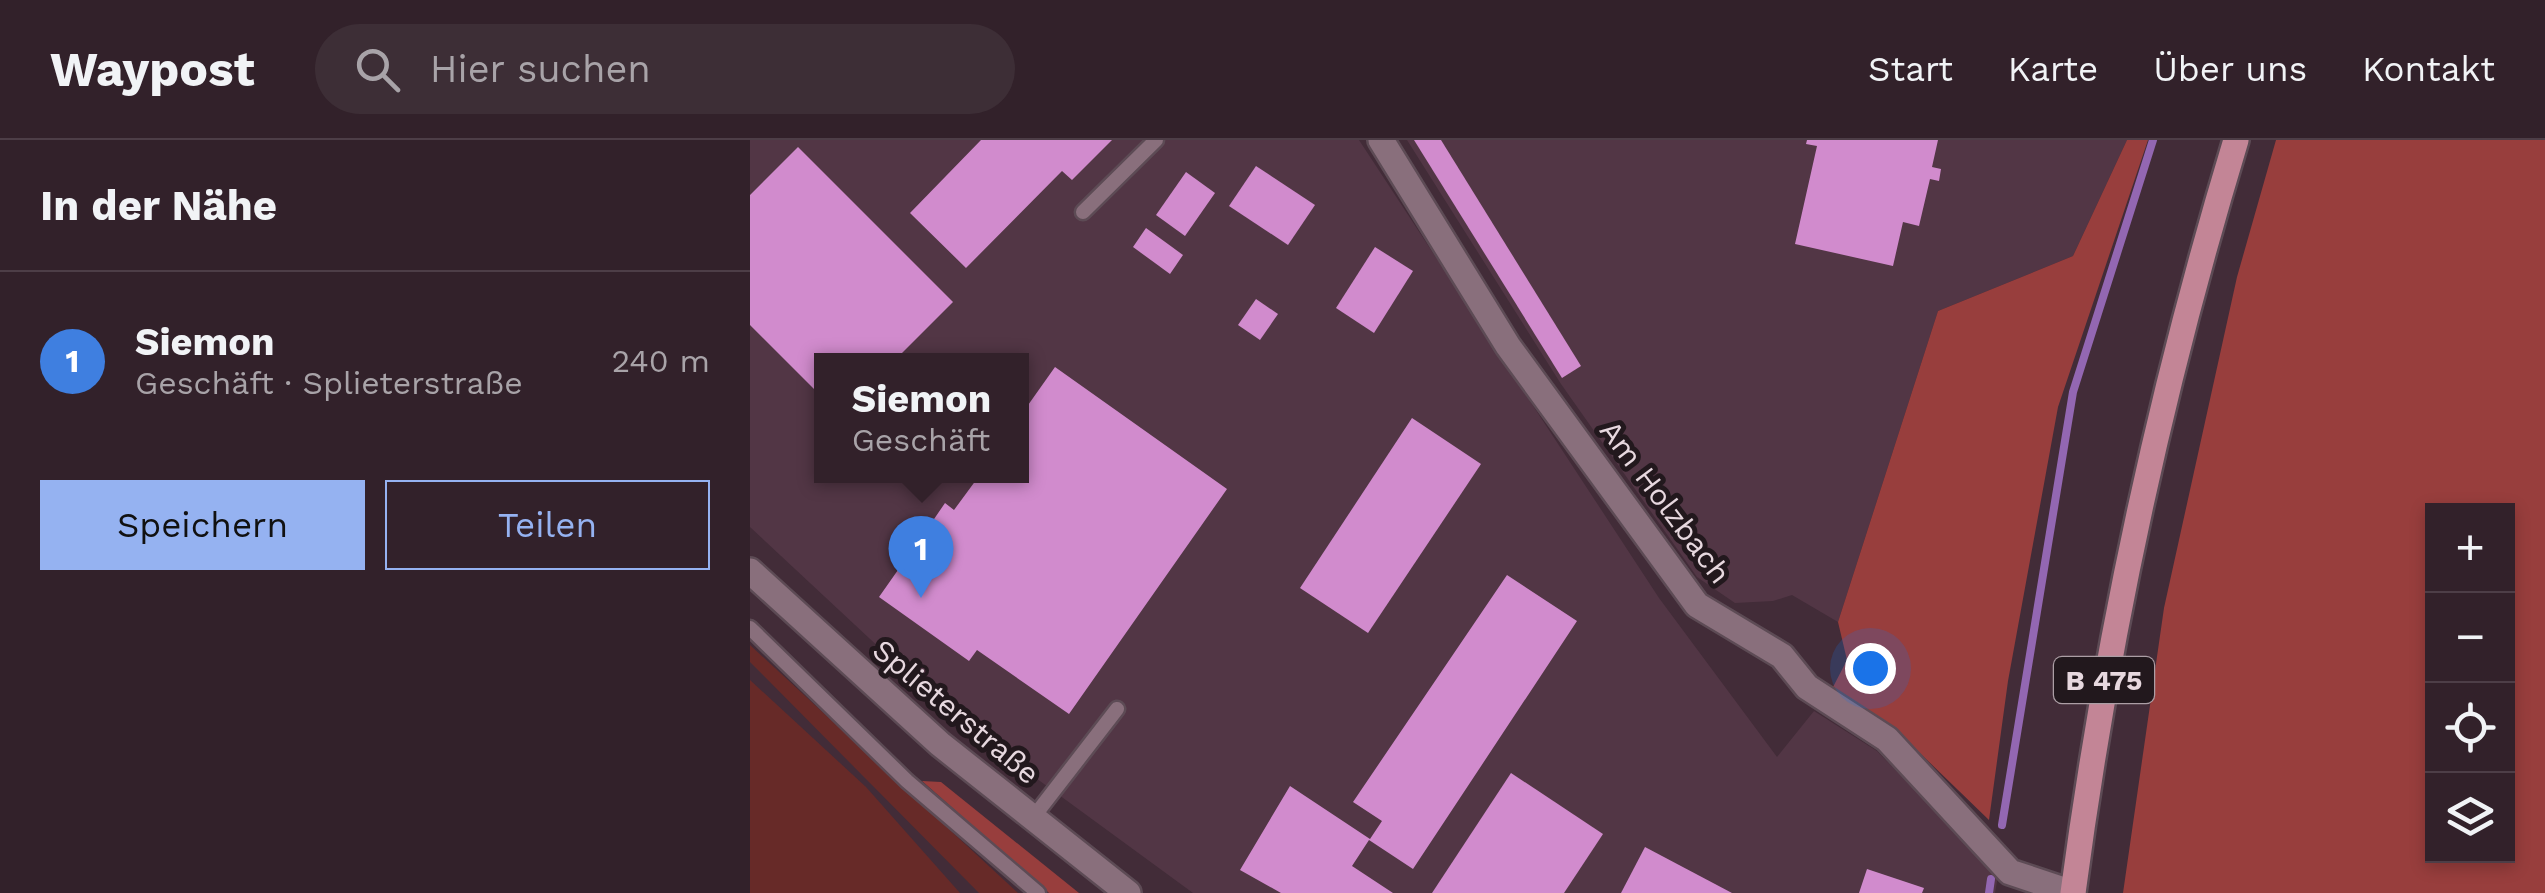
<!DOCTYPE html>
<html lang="de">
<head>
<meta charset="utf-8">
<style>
	:root { --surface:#32212a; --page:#3d2e36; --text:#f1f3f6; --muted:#a8a3a8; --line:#4d3e47; --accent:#95b2f1 }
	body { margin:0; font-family:"Work Sans",sans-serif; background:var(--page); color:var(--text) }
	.controls { position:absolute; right:30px; bottom:30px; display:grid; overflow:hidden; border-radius:0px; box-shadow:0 5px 15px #0003 }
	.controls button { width:90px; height:90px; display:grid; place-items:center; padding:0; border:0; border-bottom:2px solid var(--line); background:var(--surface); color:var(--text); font:50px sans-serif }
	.you { position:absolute; left:1120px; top:528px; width:35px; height:35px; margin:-25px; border:8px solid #fff; border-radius:50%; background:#1a73e8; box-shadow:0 0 0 15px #1a73e833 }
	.badge { display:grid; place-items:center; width:65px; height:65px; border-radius:50%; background:var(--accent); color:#fff; font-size:32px; font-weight:700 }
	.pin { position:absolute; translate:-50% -82px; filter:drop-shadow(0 2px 5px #0008) }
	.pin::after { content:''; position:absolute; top:52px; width:35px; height:30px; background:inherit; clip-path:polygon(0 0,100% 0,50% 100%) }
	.popup { position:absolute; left:64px; top:213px; width:215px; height:130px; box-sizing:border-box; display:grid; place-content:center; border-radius:0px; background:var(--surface); filter:drop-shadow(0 2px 8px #0005); font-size:32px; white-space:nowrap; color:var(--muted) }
	.popup b { font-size:38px; color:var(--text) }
	.popup::after { content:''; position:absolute; left:50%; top:100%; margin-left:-20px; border:20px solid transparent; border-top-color:var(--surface) }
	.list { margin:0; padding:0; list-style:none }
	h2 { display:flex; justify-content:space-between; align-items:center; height:130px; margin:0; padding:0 40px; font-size:42px }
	h2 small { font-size:32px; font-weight:400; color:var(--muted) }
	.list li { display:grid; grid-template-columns:65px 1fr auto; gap:30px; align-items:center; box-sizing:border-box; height:180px; padding:0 40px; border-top:2px solid var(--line) }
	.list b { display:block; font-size:38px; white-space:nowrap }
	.list p { margin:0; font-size:32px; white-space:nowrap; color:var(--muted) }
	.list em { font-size:32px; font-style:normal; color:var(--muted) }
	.actions { display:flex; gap:20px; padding:30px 40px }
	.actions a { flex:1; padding:22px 0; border:2px solid var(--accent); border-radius:0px; text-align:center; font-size:35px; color:var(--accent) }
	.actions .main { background:var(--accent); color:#111 }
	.icon { flex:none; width:55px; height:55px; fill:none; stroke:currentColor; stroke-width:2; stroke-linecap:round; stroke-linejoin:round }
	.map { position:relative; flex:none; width:1795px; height:753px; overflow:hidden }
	header { display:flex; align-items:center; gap:60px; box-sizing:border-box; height:140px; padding:0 50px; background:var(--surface); border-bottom:2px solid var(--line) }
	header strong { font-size:48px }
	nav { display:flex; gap:55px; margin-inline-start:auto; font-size:35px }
	.search { width:700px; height:90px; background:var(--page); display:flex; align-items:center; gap:25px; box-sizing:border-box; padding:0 35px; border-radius:55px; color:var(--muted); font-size:38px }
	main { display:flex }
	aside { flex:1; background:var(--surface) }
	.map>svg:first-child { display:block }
</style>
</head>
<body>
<header>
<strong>Waypost</strong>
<div class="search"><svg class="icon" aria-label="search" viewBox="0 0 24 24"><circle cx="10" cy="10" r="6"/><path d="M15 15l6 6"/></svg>Hier suchen</div>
<nav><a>Start</a><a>Karte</a><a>Über uns</a><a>Kontakt</a></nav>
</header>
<main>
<aside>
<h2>In der Nähe<small></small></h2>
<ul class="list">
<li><span class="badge" style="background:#3f7fe0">1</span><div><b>Siemon</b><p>Geschäft · Splieterstraße</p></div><em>240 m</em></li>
</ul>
<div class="actions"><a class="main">Speichern</a><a>Teilen</a></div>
</aside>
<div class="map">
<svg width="1795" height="753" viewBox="0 0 1795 753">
	<rect width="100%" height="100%" fill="#422c38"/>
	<g fill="#523645" fill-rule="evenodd">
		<path d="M0,0h609l300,458 118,159 37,-46 63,40 121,125 -3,17h-802l-235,-172 -208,-194zM71,220h200v116h-200z"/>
		<path d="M657,0h720l-54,116 -135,55 -100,311 -46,-27 -19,6 -38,2 -38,-26 -136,-193z"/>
	</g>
	<g fill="#672a28">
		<path d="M0,505l268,248h-39l-229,-231z"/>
		<path d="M0,540l116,107 94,106h-210z"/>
	</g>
	<g fill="#983e3d" fill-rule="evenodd">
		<path d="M1377,0h21l-90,267 -50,274 -19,139 -93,-90 -64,-41 15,-29 -9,-38 100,-311 135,-55z"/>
		<path d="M1526,0h269v753h-422l41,-285 73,-331zM1758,370v346h-76v-346z"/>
		<path d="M172,641l19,1 138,111h-30z"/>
	</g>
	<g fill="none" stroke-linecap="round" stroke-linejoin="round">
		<g stroke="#9367b2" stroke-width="8">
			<path d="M1252,685l71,-433 80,-252"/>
			<path d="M1239,753l2,-14"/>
		</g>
	</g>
	<g fill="#d18bcd">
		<path d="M231,0h131l-40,40 -10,-9 -96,97 -56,-55z"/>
		<path d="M664,0h27l140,226 -19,12z"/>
		<path d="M1057,0h131l-6,27 9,2 -2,12 -9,-2 -11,47 -16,-4 -10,44 -98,-22 22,-98 -11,-2z"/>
		<path d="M48,7l155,155 -58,58h-74v36l-71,-71v-130z"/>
		<path d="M506,26l59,39 -27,40 -59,-39z"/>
		<path d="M436,32l29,21 -30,43 -29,-21z"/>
		<path d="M396,88l37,27 -13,19 -37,-27z"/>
		<path d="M625,107l38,24 -39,62 -38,-25z"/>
		<path d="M506,159l22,15 -18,26 -22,-15z"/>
		<path d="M305,227l172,122 -158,225 -92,-64 -8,11 -90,-64 26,-37 -7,-5 13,-20 8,6 26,-38 9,7 25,-34h42v-61z"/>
		<path d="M662,278l69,46 -113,169 -68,-45z"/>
		<path d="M757,435l70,46 -164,248 -44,-29 -17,26 41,27h-112l-41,-23 50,-84 80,53 12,-18 -29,-19z"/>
		<path d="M761,633l92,61 -39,59h-132z"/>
		<path d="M895,707l87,46h-111z"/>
		<path d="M1117,729l57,19 -2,5h-63z"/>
	</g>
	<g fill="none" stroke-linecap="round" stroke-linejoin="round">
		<g stroke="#5d4b55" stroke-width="19">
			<g id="service">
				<path d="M333,72l73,-72"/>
				<path d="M0,488l157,153 131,112"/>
				<path d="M282,679l85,-110"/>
			</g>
		</g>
		<g stroke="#5d4b55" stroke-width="30">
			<g id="minor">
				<path d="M631,0l127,206 189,259 85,51 25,31 80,52 123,133 63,21"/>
				<path d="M0,431l190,173 188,149"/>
			</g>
		</g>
		<g stroke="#5d4b55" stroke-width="30">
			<path id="primary" d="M1323,753c34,-256 88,-506 163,-753"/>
		</g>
		<use href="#service" stroke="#896f7c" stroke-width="14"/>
		<use href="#minor" stroke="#896f7c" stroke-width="25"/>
		<use href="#primary" stroke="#c38596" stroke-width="25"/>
	</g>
	<g text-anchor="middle" stroke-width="10" stroke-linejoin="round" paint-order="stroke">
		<rect fill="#22181d" stroke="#ac9ea5" stroke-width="2.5" x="1304" y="517" width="100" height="46" rx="8"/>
		<g font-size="28" font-weight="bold" fill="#e7d8df">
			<text x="1354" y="550">B 475</text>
		</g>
		<g font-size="30" fill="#e7d8df" stroke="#22181d">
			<text transform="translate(915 362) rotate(53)" y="10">Am Holzbach</text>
			<text transform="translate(206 572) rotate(40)" y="10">Splieterstraße</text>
		</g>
	</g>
</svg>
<div class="controls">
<button>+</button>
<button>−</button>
<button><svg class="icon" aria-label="locate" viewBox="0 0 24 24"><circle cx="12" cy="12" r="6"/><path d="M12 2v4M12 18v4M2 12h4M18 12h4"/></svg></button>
<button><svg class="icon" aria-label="layers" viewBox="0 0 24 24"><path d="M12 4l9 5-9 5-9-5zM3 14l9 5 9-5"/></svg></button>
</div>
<div class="you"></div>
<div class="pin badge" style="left:171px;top:458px;background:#3f7fe0">1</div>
<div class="popup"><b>Siemon</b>Geschäft</div>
</div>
</main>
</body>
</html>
